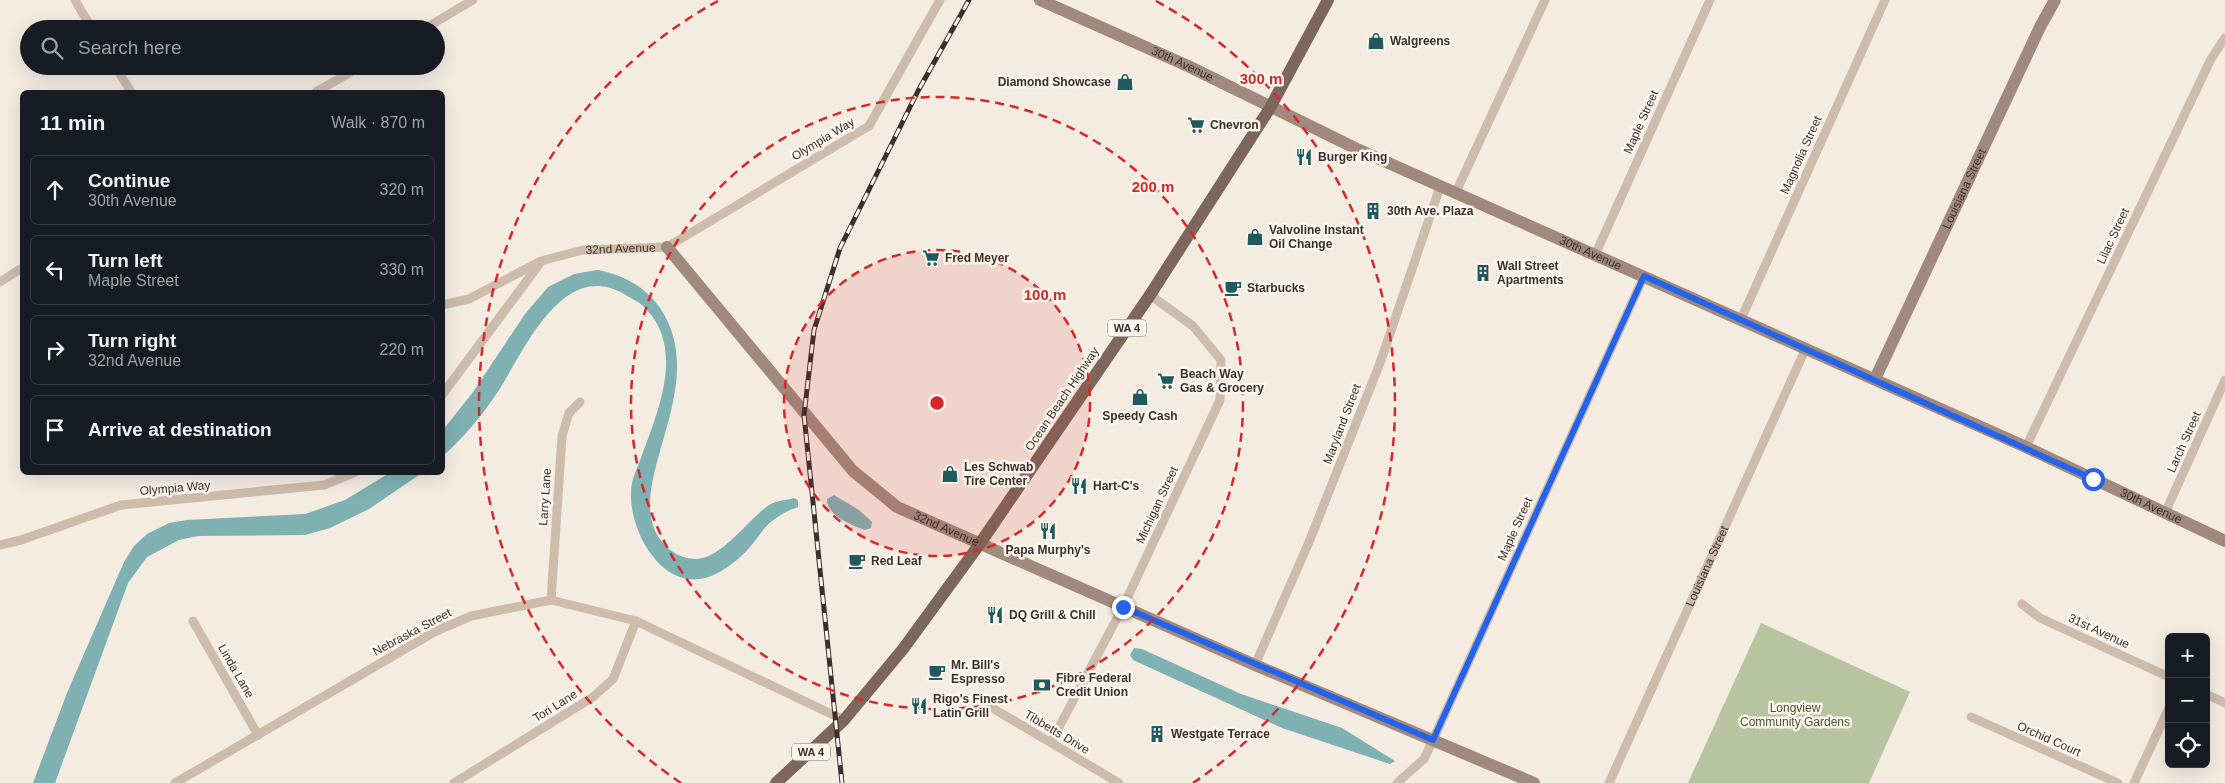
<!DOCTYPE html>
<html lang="en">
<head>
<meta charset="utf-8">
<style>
	:root { --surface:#171b24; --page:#20242c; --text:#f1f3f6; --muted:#9ea1a6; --line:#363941 }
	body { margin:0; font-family:Arial,sans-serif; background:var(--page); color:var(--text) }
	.controls { position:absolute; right:15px; bottom:15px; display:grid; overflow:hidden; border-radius:8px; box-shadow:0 5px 20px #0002 }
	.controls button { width:45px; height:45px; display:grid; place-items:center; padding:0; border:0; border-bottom:1px solid var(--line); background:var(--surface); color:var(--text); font:25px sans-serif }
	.stop { position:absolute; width:15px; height:15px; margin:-11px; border:4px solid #2563eb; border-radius:50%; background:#fff }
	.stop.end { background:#2563eb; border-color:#fff; box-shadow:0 1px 5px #0008 }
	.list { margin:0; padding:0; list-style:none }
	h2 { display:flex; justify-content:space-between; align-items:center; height:65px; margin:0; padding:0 20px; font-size:21px }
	h2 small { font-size:16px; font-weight:400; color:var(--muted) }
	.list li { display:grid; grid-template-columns:32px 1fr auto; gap:15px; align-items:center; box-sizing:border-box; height:70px; margin:0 10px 10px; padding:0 10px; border:1px solid var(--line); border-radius:8px }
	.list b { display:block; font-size:19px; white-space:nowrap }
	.list p { margin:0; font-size:16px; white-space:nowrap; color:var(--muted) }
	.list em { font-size:16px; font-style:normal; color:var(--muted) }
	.icon { flex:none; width:28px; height:28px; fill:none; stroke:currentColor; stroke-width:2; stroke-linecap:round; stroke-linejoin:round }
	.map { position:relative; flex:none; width:2225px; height:783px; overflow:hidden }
	.search { position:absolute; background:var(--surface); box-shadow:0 5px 20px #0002; left:20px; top:20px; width:425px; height:55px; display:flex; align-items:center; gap:12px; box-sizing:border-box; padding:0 18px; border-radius:28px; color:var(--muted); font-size:19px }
	.panel { position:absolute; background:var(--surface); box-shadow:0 5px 20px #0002; left:20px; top:90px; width:425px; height:385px; border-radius:8px }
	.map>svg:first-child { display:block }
</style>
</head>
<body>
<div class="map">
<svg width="2225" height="783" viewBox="0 0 2225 783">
	<rect width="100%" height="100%" fill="#f4ebe1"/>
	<path fill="#b8c4a0" d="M1761,623l149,69 -41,91h-181z"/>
	<g fill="#7fb0b2">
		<path d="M597,270c25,4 49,17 63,38 55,81 -45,183 4,236 8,9 19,15 33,15 25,-1 52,-40 72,-54 6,-4 17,-5 25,-7l4,2v7c-9,3 -19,8 -26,14 -9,7 -14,17 -22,26 -9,11 -26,24 -39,29 -50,20 -87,-52 -79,-93 2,-9 7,-19 10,-28 17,-46 44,-109 1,-149 -5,-5 -13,-8 -19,-12 -62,-36 -100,58 -127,99 -15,23 -34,45 -54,63v-26l30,-38 52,-78 23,-27 26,-13z"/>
		<path d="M391,472l31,1 -53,36 -39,19 -25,7 -107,1 -19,4 -32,17 -19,26 -73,200h-22l34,-90 57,-131 10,-16 13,-12 22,-11 18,-3 118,-6 40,-14z"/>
		<path d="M834,495l25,15 13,12 -1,6 -6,2c-12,-4 -39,-15 -38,-31z"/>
		<path d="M1134,648l8,1 99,45 101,34 53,33 -5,3 -108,-36 -149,-68 -3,-5z"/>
	</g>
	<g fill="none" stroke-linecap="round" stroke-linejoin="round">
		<g stroke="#cdbbac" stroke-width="9">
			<path d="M75,0l17,29"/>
			<path d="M424,29l49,-29"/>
			<path d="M115,66l16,26"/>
			<path d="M316,92l45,-26"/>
			<path d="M1455,194l90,-194"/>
			<path d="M1595,255l115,-255"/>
			<path d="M0,282l22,-14"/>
			<path id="s1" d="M442,305l27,-6 72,-38 42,-11 84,-3 202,-121 71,-126"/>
			<path d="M1741,319l144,-319"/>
			<path d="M442,395l98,-132"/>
			<path d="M2026,447l185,-388 14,-21"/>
			<path d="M2165,513l60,-133"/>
			<path d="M0,545l21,-5 100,-35 203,-20 32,-13"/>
			<path d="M551,600l11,-164 7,-23 11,-11"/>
			<path d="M2022,604l18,14 129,59"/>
			<path d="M193,621l65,114"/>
			<path d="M1255,665l54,-123 71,-179 60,-176"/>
			<path d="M2206,694l19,9"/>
			<path d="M982,702l137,81"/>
			<path d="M1971,717l147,66"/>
			<path d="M1051,742l72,-135 97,-207 1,-40 -28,-34 -43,-31"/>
			<path d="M175,783l259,-151 37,-16 80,-16 85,21 208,99"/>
			<path d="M454,783l139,-86 20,-18 23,-58"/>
			<path d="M1397,783l27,-24 9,-19 211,-464"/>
			<path id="s2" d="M1609,783l196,-433"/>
			<path d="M2134,783l35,-75"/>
		</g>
		<g stroke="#a18a7d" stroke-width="12">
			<path id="s3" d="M1040,0l148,66 169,83 669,298 199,94"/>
			<path id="s4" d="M667,247l186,224 44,36 358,158 279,118"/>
			<path id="s5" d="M1875,379l165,-352 15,-27"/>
		</g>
		<path stroke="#7d675c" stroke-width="12" d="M776,783l68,-63 59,-71 76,-104 171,-250 120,-187 58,-108"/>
		<g stroke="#3b302b" stroke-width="5">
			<path id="rail" d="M842,783l-38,-368 10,-85 26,-82 78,-157 51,-91"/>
		</g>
		<use href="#rail" stroke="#fbf5ee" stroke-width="3" stroke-dasharray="9" stroke-linecap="butt"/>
	</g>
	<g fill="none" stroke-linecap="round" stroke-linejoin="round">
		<path stroke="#2563eb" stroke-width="6" d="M1123,607l310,133 211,-464 449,203"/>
	</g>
	<circle cx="937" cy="403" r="153" fill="#d62828" fill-opacity=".12"/>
	<g fill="none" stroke="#d62828" stroke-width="2.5" stroke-dasharray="9 6">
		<circle cx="937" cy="403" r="153"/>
		<circle cx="937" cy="403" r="306"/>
		<path d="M681 783A458 458 0 0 1 718 1M1156 1A458 458 0 0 1 1193 783"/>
	</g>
	<defs>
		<g id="shop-bare" transform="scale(1.35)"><path d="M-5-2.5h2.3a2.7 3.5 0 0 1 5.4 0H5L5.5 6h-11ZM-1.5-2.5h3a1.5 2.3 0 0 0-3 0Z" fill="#1f5a5e" stroke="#fbf5ee" stroke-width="2.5" paint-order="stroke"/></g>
		<g id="supermarket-bare" transform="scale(1.35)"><path d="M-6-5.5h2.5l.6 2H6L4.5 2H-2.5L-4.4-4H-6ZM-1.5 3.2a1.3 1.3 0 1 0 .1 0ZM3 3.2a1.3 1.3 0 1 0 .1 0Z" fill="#1f5a5e" stroke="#fbf5ee" stroke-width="2.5" paint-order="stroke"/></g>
		<g id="restaurant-bare" transform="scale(1.35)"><path d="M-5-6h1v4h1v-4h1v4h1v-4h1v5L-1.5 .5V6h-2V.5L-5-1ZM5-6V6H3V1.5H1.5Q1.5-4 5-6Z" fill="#1f5a5e" stroke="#fbf5ee" stroke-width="2.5" paint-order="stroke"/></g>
		<g id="building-bare" transform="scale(1.35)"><path d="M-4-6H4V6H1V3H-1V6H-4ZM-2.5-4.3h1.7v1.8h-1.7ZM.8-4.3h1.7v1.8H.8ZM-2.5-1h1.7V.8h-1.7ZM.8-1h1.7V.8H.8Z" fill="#1f5a5e" stroke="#fbf5ee" stroke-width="2.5" paint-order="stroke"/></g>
		<g id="cafe-bare" transform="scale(1.35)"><path d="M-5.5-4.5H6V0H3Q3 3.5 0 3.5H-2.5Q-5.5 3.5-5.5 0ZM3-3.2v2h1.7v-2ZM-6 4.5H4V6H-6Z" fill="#1f5a5e" stroke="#fbf5ee" stroke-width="2.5" paint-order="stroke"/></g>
		<g id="bank-bare" transform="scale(1.35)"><path d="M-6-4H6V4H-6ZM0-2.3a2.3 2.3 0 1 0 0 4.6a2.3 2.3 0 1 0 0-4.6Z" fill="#1f5a5e" stroke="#fbf5ee" stroke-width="2.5" paint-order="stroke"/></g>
	</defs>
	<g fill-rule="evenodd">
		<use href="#shop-bare" x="1376" y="41"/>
		<use href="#shop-bare" x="1125" y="82"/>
		<use href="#supermarket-bare" x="1196" y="125"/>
		<use href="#restaurant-bare" x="1304" y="157"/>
		<use href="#building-bare" x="1373" y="211"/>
		<use href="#shop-bare" x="1255" y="237"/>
		<use href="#supermarket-bare" x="931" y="258"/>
		<use href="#building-bare" x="1483" y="273"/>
		<use href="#cafe-bare" x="1233" y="288"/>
		<use href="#supermarket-bare" x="1166" y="381"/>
		<use href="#shop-bare" x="1140" y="397"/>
		<use href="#shop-bare" x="950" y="474"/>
		<use href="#restaurant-bare" x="1079" y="486"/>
		<use href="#restaurant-bare" x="1048" y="531"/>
		<use href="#cafe-bare" x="857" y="561"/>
		<use href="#restaurant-bare" x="995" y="615"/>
		<use href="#cafe-bare" x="937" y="672"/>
		<use href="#bank-bare" x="1042" y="685"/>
		<use href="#restaurant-bare" x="919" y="706"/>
		<use href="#building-bare" x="1157" y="734"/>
	</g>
	<g text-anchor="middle" stroke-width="5" stroke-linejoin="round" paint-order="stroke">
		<g fill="#fbf5ee" stroke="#756b66" stroke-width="1">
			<rect x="1108" y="319.5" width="38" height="17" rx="4"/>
			<rect x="792" y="743.5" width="38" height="17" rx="4"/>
		</g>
		<g font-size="11" font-weight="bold" fill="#3b302b">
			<text x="1127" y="332">WA 4</text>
			<text x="811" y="756">WA 4</text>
		</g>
		<g font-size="12" font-weight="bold" fill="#3b302b" stroke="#fbf5ee" text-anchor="start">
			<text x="1390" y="45">Walgreens</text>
			<text x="1111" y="86" text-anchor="end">Diamond Showcase</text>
			<text x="1210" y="129">Chevron</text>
			<text x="1318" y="161">Burger King</text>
			<text x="1387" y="215">30th Ave. Plaza</text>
			<text x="1269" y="234">Valvoline Instant<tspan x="1269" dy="14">Oil Change</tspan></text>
			<text x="945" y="262">Fred Meyer</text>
			<text x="1497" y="270">Wall Street<tspan x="1497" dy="14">Apartments</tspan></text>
			<text x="1247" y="292">Starbucks</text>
			<text x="1180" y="378">Beach Way<tspan x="1180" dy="14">Gas &amp; Grocery</tspan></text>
			<text x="1140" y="420" text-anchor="middle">Speedy Cash</text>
			<text x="964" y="471">Les Schwab<tspan x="964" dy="14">Tire Center</tspan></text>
			<text x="1093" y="490">Hart-C's</text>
			<text x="1048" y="554" text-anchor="middle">Papa Murphy's</text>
			<text x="871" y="565">Red Leaf</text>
			<text x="1009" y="619">DQ Grill &amp; Chill</text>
			<text x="951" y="669">Mr. Bill's<tspan x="951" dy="14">Espresso</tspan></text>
			<text x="1056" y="682">Fibre Federal<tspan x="1056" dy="14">Credit Union</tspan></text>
			<text x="933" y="703">Rigo's Finest<tspan x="933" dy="14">Latin Grill</tspan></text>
			<text x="1171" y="738">Westgate Terrace</text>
		</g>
		<g font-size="12" fill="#3b302b" stroke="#fbf5ee">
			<text dy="4" stroke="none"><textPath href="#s3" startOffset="156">30th Avenue</textPath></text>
			<text transform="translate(1641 122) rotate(-66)" y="4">Maple Street</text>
			<text transform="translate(823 139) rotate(-31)" y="4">Olympia Way</text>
			<text transform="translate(1801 155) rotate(-66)" y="4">Magnolia Street</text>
			<text dy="4" stroke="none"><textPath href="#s5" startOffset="210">Louisiana Street</textPath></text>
			<text transform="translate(2113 236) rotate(-65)" y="4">Lilac Street</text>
			<text dy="4" stroke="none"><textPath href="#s1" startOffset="190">32nd Avenue</textPath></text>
			<text dy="4" stroke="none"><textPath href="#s3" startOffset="606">30th Avenue</textPath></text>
			<text transform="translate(1062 399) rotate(-56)" y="4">Ocean Beach Highway</text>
			<text transform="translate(1342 424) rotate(-69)" y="4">Maryland Street</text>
			<text transform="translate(2184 442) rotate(-66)" y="4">Larch Street</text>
			<text transform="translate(175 488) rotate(-5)" y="4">Olympia Way</text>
			<text transform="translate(545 497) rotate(-86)" y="4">Larry Lane</text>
			<text transform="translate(1157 505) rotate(-65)" y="4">Michigan Street</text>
			<text dy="4" stroke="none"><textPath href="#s3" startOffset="1221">30th Avenue</textPath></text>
			<text transform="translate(1515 529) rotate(-66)" y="4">Maple Street</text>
			<text dy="4" stroke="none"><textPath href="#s4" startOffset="402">32nd Avenue</textPath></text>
			<text dy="4" stroke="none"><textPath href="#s2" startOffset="238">Louisiana Street</textPath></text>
			<text transform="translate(2099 631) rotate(25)" y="4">31st Avenue</text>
			<text transform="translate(412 632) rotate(-28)" y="4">Nebraska Street</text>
			<text transform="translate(236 671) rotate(60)" y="4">Linda Lane</text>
			<text transform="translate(555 706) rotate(-32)" y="4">Tori Lane</text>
			<text transform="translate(1057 732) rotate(31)" y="4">Tibbetts Drive</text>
			<text transform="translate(2049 739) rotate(24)" y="4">Orchid Court</text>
		</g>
		<g font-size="12" fill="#4a5a2e" stroke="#fbf5ee">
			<text x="1795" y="712">Longview<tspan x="1795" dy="14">Community Gardens</tspan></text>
		</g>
	</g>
	<circle cx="937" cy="403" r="8" fill="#d62828" stroke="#fbf5ee" stroke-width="2.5"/>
	<g font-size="15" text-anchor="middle" font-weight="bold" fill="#d62828" stroke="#fbf5ee" stroke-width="5" stroke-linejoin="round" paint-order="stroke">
		<text x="1261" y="84">300 m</text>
		<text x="1153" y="192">200 m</text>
		<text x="1045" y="300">100 m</text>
	</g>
</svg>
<div class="controls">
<button>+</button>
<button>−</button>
<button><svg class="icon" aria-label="locate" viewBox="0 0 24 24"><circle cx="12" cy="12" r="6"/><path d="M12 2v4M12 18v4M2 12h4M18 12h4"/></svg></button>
</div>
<div class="stop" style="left:2093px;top:479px"></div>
<div class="stop end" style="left:1123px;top:607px"></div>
<div class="search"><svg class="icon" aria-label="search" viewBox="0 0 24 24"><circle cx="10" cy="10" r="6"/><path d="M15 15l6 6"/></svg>Search here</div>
<section class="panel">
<h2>11 min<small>Walk · 870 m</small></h2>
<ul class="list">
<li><svg class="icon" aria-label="ahead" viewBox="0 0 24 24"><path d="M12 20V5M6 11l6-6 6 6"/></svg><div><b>Continue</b><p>30th Avenue</p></div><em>320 m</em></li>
<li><svg class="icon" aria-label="left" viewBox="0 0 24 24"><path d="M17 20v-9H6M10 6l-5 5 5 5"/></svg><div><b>Turn left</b><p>Maple Street</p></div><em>330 m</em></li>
<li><svg class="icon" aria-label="right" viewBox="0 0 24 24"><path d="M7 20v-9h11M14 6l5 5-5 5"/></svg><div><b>Turn right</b><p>32nd Avenue</p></div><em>220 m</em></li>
<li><svg class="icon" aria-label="arrive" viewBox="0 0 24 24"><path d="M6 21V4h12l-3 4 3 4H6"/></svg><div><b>Arrive at destination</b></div></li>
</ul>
</section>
</div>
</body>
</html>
